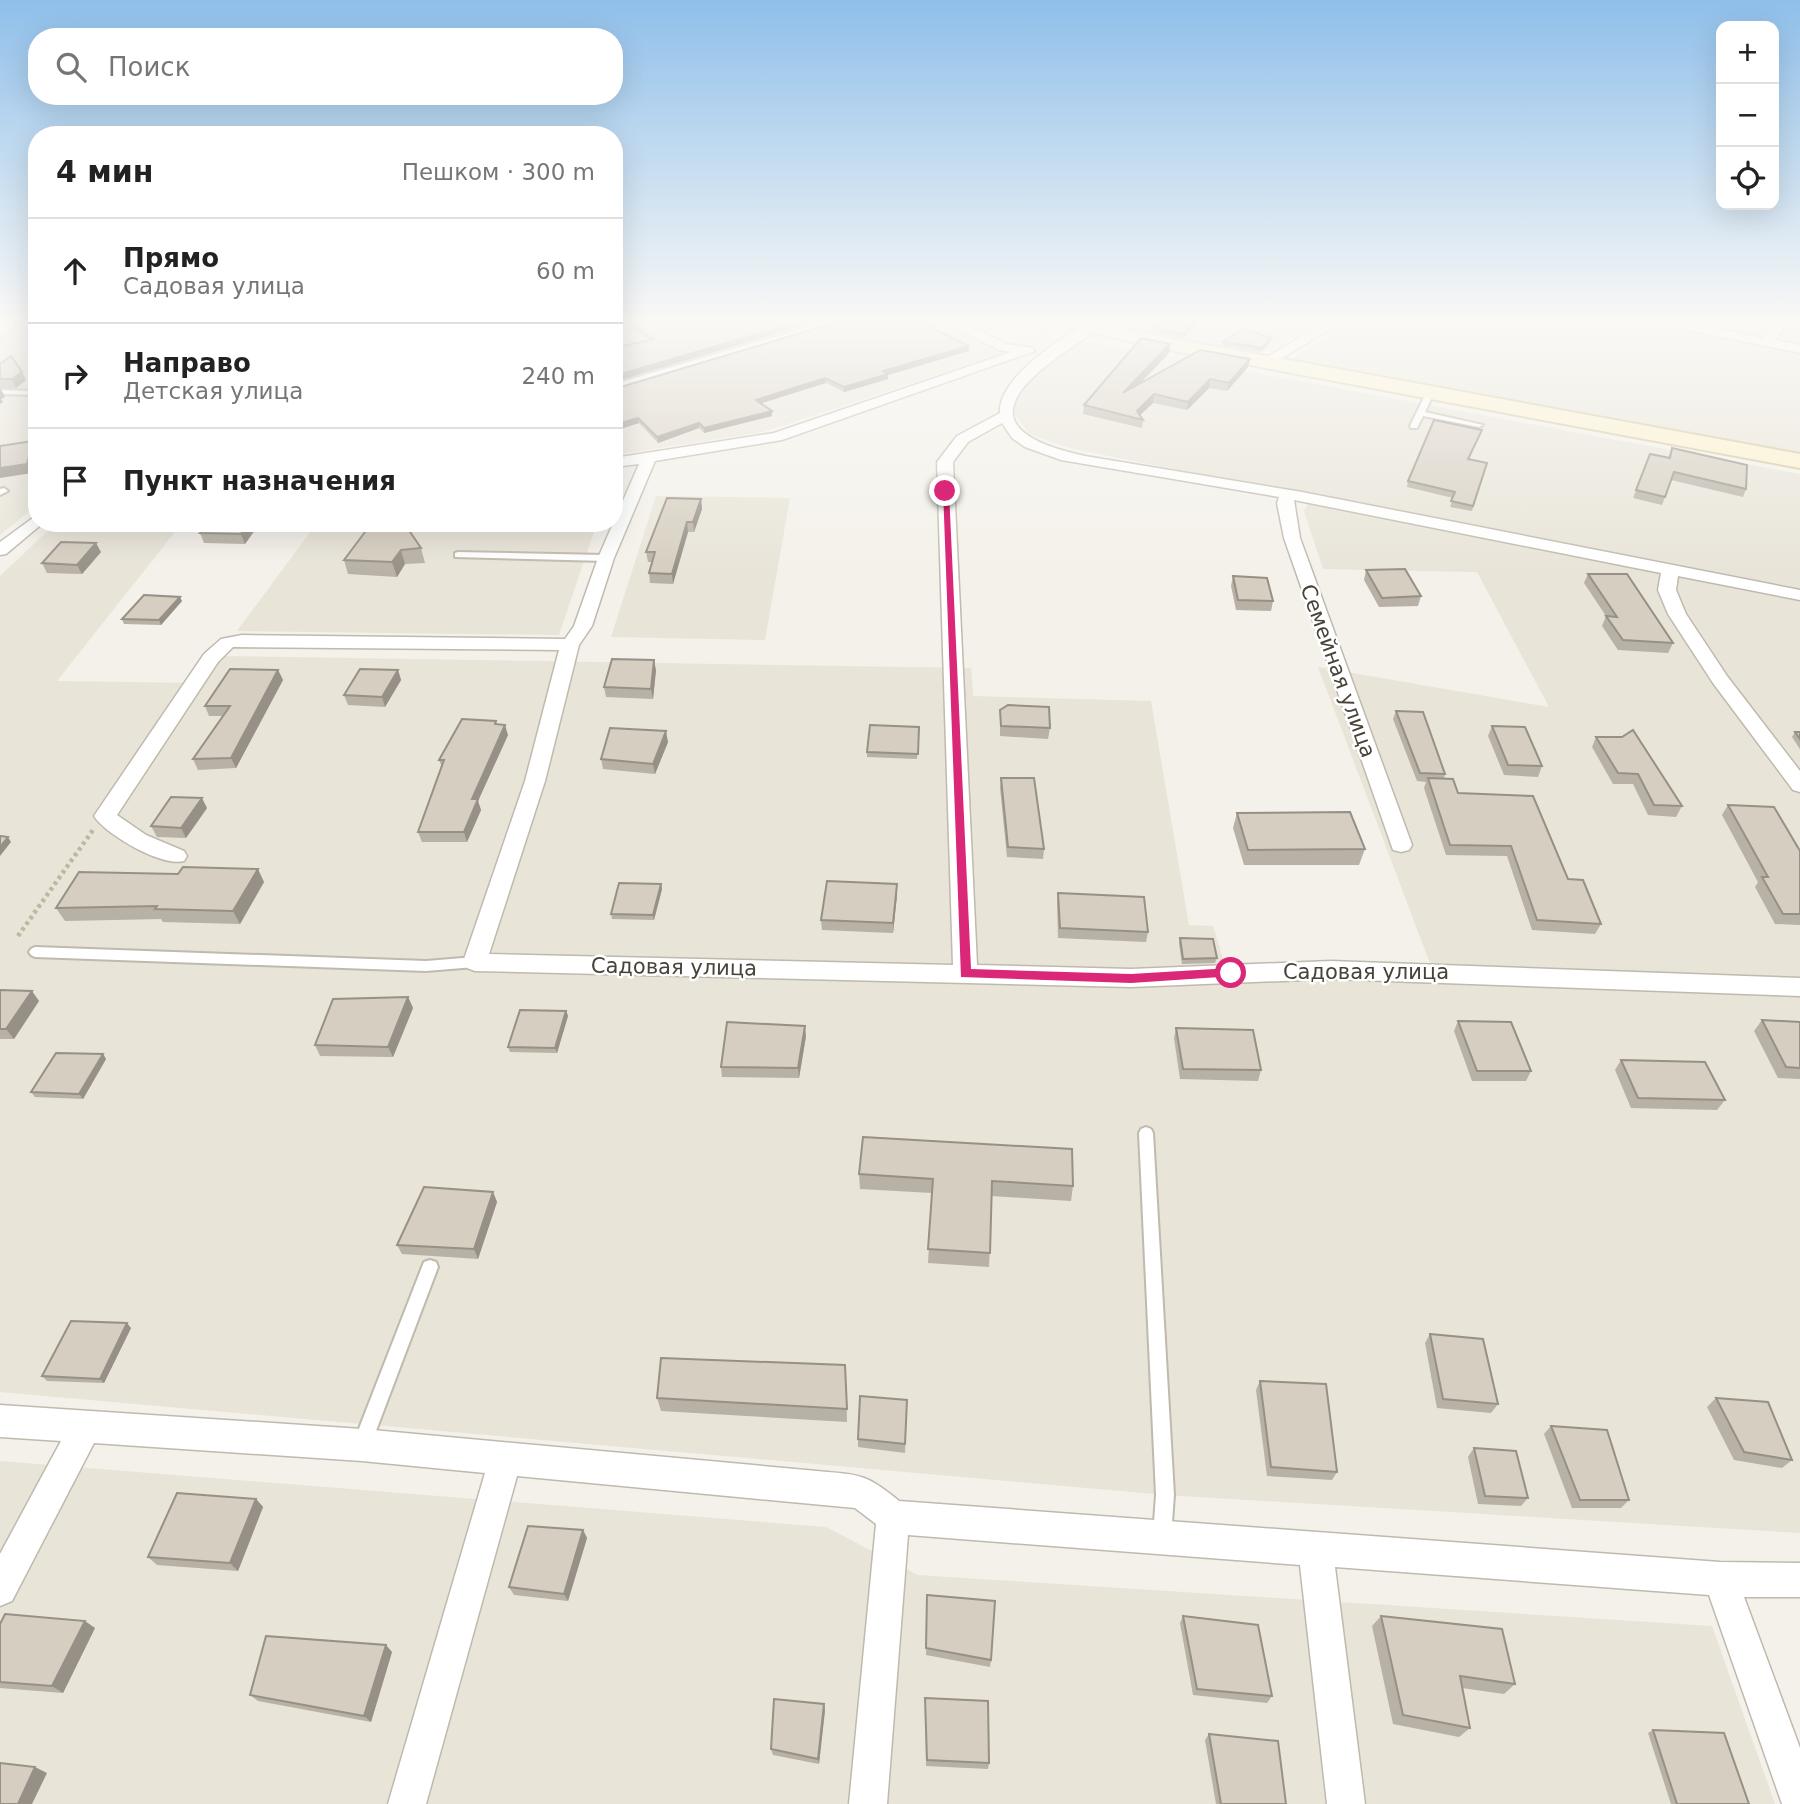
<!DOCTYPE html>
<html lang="ru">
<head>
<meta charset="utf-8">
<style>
	:root { --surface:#fff; --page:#f2f2f2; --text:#222; --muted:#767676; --line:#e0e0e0 }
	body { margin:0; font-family:"DejaVu Sans",sans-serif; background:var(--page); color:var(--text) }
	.controls { position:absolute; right:21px; top:21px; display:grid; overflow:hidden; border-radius:14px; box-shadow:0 7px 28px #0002 }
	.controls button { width:63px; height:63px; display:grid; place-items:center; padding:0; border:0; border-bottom:2px solid var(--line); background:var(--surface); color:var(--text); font:35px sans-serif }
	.stop { position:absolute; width:21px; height:21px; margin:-16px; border:5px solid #db2777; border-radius:50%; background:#fff }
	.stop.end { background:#db2777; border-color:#fff; box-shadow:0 2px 7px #0008 }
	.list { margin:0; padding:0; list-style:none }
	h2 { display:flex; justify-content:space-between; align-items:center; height:91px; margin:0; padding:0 28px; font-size:30px }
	h2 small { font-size:23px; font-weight:400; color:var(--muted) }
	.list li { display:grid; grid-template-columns:46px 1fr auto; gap:21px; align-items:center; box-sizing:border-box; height:105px; padding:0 28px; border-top:2px solid var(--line) }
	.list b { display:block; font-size:26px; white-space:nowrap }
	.list p { margin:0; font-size:23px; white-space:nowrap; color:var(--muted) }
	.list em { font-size:23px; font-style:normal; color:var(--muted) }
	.icon { flex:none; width:38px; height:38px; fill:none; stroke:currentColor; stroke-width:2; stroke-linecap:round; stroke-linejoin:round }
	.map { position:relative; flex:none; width:1800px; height:1804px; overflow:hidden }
	.search { position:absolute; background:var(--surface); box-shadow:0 7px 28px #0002; left:28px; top:28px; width:595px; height:77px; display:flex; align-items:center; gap:18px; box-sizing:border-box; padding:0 24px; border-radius:28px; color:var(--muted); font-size:26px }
	.panel { position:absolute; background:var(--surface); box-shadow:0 7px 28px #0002; left:28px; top:126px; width:595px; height:406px; border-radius:28px }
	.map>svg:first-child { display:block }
</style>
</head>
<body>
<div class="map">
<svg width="1800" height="1804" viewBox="0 0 1800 1804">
	<rect width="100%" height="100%" fill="#f4f1ea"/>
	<g fill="#e8e4d8">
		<path d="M0,321h37v184l-37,30z"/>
		<path d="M614,321h349l54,27 -254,84 -149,23z"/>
		<path d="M1090,321h236l-67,32z"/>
		<path d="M1357,321h443v132l-509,-93 47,-31z"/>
		<path d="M1084,341l716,133v1059l-635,-38 -1165,-103v-816l56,-53h126l-125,158 145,2 19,-27 750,12 2,28 178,5 38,224 24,1 11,36 207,4 -113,-299 231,40 -72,-135 -154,-3 -19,-58 8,-14 -242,-49 -41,-14 -17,-24 11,-27z"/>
		<path d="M656,496l134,2 -25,142 -154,-3z"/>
		<path d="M317,523h280l-38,112 -322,-4z"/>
		<path d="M0,1461l826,66 92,48 794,51 63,178h-1775z"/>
	</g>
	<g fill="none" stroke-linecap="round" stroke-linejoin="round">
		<g stroke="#c0b9ad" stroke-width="4">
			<g id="lane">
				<path d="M0,390l37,1v4l-37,-1z"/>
				<path d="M1427,391l7,2 -9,19 58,13 -4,2 -56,-11 -6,12h-6l-1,-2z"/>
				<path d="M4,488l4,3 -8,4v-6z"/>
				<path d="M458,552l148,3 5,3 -5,3 -151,-4v-4z"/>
				<path d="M35,947l391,14 49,-4 5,2 1,3 -1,3 -5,2 -49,4 -391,-14 -4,-2 -2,-3 2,-3z"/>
				<path d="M1146,1127l5,2 2,4 21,362 -3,41 -3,6 -6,3 -6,-3 -3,-6 3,-41 -17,-362 2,-4z"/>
				<path d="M430,1260l6,2 2,5 -67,177 -3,6 -6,3 -6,-3 -3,-6 69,-177 2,-5z"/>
			</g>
		</g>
		<g stroke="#c0b9ad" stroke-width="3">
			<g id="street">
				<path d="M9,321h14l-23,16v-10z"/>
				<path d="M828,321h20l-234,71v-8z"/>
				<path d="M944,321h16l47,23 26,4 2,3 -253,89 -127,21 -41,97 -22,68 -13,19 -34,136 -56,173 464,11 -16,-503 20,-26 43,-23c-3,-33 63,-80 92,-89l6,4 -1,3c-69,43 -143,97 -12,125l217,36 498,98v10l-122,-24 -2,14 10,24 41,62 73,95v21l-7,-2 -80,-107 -45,-69 -10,-24 3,-17 -367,-73 6,38 112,307 -3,5 -8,2 -8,-2 -109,-312 -7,-35 2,-6 -218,-37 -36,-13 -13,-9 -10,-15 -34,19 -15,20 24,503 154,4 200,-8 469,17v18l-469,-17 -200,8 -656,-16 -8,-3 -4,-6 62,-181 34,-131 -326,-3 -15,15 -101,153 29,20 38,16 3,5 -3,5c-22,6 -78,-26 -90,-45l110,-162 17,-15 21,-4 323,4 9,-13 24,-68 41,-94 -25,3v-9l160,-25 237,-81 -12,-2z"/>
				<path d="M1327,321h15l-69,43 -5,1 -7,-4z"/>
				<path d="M1657,321h25l81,17 13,-17h13l-14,19 25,5v8l-137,-28z"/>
				<path d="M37,515v8h6l-37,31 -6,1v-13z"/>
				<path d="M0,1405l362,24 455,42c43,4 48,2 82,30l821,61 80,1v34h-56l56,151v56h-18l-73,-209 -374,-28 30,237h-38l-27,-239 -392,-30 -21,269h-38l27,-280 -21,-16 -338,-32 -91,328h-38l97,-331 -123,-12 -268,-18 -82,158 -12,5v-52l61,-113 -61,-4z"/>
			</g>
		</g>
		<g stroke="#d2c69b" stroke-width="4">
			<path id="secondary" d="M1058,321h34l61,14 647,119v14l-647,-121 -93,-22z"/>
		</g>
		<path stroke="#c1b69e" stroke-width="2.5" stroke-dasharray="2 2" stroke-linecap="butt" d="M1024,321l24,10"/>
		<path stroke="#c1b69e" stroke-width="4.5" stroke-dasharray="3.5 3.5" stroke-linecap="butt" d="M18,936l75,-106"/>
		<use href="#lane" fill="#fff" fill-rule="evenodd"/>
		<use href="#street" fill="#fff" fill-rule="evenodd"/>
		<use href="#secondary" fill="#fdf2cc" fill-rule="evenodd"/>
	</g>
	<g fill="#b8b1a5">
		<path d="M818,321l-169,19 -17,-10v-5z"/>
		<path d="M1194,327l-11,11 -31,-6 1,-4z"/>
		<path d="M1271,338l-1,4 -9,10 -39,-7 1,-4z"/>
		<path d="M969,346v5l-81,24v4l-44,13 -18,-9 -65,20 11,8v5l-68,17 -5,-5 -41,15 -19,-20 -25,8v-42z"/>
		<path d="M1169,353l-31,32 110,-18 -21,24 -18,-3 -22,22 -34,-7 -13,12 3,5 -1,8 -59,-14 1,-9z"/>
		<path d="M0,364l26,16 -10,8h-15l4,9 -4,2 2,3 -3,2z"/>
		<path d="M1482,430l-13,29 18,4 -15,48 -22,-4 3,-9 -46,-11 1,-6z"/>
		<path d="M1672,448l74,41 -3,8 -72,-17 -9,25 -29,-7 17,-44 18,4z"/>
		<path d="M701,499l1,10 -8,23h-6l-15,52 -23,-1 -1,-10 3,-11h-4l-2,-10z"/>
		<path d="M209,523h51l-15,21 -41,-1 -4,-10z"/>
		<path d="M371,524l50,24 4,15 -20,1 -8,13 -49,-3 -4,-14z"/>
		<path d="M101,552l-19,22 -35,-1 -5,-10z"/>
		<path d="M1366,570l55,26 -3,10 -39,1 -15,-27z"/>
		<path d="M1588,574l85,69 -5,10 -50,-3 -16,-24 4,-10 -22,-33z"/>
		<path d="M1233,576l40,25 -2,10 -35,-1 -5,-24z"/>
		<path d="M182,601l-21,24 -37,-1 -2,-5z"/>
		<path d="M278,670l5,10 -47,88 -38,2 -5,-11 30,-43h-14l-4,-10z"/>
		<path d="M398,670l3,10 -16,27 -37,-2 -4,-10z"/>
		<path d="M656,670l-3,29 -47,-2 -2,-10z"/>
		<path d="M1000,710l50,18 -2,11 -48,-3z"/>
		<path d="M1396,711l49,63 -1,4 14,15 110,86 33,45 -6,10 -63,-4 -25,-74 -61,-1 -22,-67 2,-6 -9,-1 -24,-62z"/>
		<path d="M497,724l11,11 -30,66 3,9 -14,32h-45l-4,-10 24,-65 -3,-7z"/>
		<path d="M1492,726l50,40 -4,11 -34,-2 -16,-39z"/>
		<path d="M919,727l-2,32 -50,-2v-5z"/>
		<path d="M1795,732h5v17l-8,-12z"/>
		<path d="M1596,737l86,69 -6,11 -28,-2 -15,-31h-20l-21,-37z"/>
		<path d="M668,742l-13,32 -52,-5 -2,-10z"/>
		<path d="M1001,778l43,71 -1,10 -36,-2 -7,-69z"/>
		<path d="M1728,805l72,46v74l-25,-1 -20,-37 3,-5 -36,-67z"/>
		<path d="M207,808l-21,30 -29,-1 -6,-11z"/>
		<path d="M1237,813l128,36 -6,16h-115l-11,-37z"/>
		<path d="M264,882l-24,42 -77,-2 -2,-3 -96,2 -9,-13z"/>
		<path d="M661,884l1,5 -8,31 -42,-1 -1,-5z"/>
		<path d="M1058,893l90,39 -2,10 -88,-4 -1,-35z"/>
		<path d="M897,895l-4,38 -71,-3 -1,-10z"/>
		<path d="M1180,938l37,20 -2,5 -33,1 -3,-21z"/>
		<path d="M0,990l39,11 -25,38h-14z"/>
		<path d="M408,997l5,11 -20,49 -73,-1 -5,-11z"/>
		<path d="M566,1011l2,5 -11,37 -47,-1 -2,-5z"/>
		<path d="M1762,1020l38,2v57l-22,-1 -24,-47z"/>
		<path d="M1458,1021l73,50 -5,10h-54l-18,-50z"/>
		<path d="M1176,1028l85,42 -3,11 -78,-2 -6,-41z"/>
		<path d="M806,1036l-7,42 -77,-1 -1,-10z"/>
		<path d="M103,1054l3,5 -23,40 -48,-2 -4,-5z"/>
		<path d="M1621,1060l104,40 -8,10 -86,-2 -16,-38z"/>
		<path d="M859,1174l214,12 -2,15 -79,-5 -3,71 -61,-4 4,-70 -72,-4z"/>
		<path d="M493,1192l4,10 -19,57 -76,-5 -5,-9z"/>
		<path d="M131,1328l-27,55 -57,-2 -5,-5z"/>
		<path d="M1430,1334l68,70 -7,9 -54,-5 -12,-65z"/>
		<path d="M846,1378l1,44 -186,-11 -4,-13z"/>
		<path d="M1260,1381l77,91 -5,8 -65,-4 -11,-86z"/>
		<path d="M1716,1398l76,62 -10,8 -48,-8 -27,-53z"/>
		<path d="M907,1400l-2,53 -47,-6v-8z"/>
		<path d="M1551,1426l78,74 -8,8h-49l-28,-74z"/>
		<path d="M1474,1448l54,50 -7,8 -43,-2 -10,-47z"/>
		<path d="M256,1499l7,8 -25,64 -81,-6 -9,-8z"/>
		<path d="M583,1530l4,8 -19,63 -54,-6 -5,-8z"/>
		<path d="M927,1595l64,65 -1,7 -64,-12z"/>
		<path d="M1183,1616l89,80 -5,7 -74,-8 -13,-72z"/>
		<path d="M1381,1616l134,68 -11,10 -42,-6 8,40 -11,9 -66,-13 -21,-98z"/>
		<path d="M0,1624l95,4 -32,65 -63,-5z"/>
		<path d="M392,1652l-21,70 -113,-21 -8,-6z"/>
		<path d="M925,1698l64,65 -1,6 -62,-3z"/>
		<path d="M825,1710l-6,54 -46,-9 -2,-6z"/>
		<path d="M1653,1730l96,74h-78l-23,-71z"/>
		<path d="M1209,1734l77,70h-70l-11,-64z"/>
	</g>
	<g fill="#969086">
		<path d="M802,321h16l-204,61v-6z"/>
		<path d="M1195,322l-1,5 -11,11 1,-4z"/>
		<path d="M1271,338l-1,4 -9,10 1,-4z"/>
		<path d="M1170,344l-1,9 -47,49 1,-9z"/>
		<path d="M969,346v5l-81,24v4l-44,13v-5l39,-16z"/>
		<path d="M1250,359l-2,8 -21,24 2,-8z"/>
		<path d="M22,372l4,8 -10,8 -4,-9z"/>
		<path d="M825,378l1,5 -70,22v-5z"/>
		<path d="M1210,379l-1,9 -22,22 1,-8z"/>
		<path d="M0,388l5,9 -4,2 2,3 -3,2z"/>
		<path d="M1154,394l-1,9 -16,15v-7z"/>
		<path d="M772,411v5l-68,17v-5z"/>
		<path d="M638,418l1,5 -25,8v-6z"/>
		<path d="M699,423v5l-41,15 -1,-6z"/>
		<path d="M33,441l4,7v7l-5,18 -32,5v-10z"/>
		<path d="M701,499l1,10 -8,23 -1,-10z"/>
		<path d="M687,522l1,10 -15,52 -1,-10z"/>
		<path d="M249,523h11l-15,21 -4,-10z"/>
		<path d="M96,543l5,9 -19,22 -5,-9z"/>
		<path d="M401,550l4,14 -8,13 -5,-15z"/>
		<path d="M180,597l2,4 -21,24 -2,-5z"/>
		<path d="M654,660l2,10 -3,29 -2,-10z"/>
		<path d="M278,670l5,10 -47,88 -5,-10z"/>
		<path d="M398,670l3,10 -16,27 -3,-10z"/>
		<path d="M505,725l3,10 -30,66 3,9 -14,32 -3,-10 8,-33z"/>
		<path d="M666,731l2,11 -13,32 -2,-10z"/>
		<path d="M202,798l5,10 -21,30 -5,-10z"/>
		<path d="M8,837l3,5 -11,14v-9z"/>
		<path d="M258,869l6,13 -24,42 -7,-13z"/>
		<path d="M661,884l1,5 -8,31 -1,-5z"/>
		<path d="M897,884v11l-4,38v-10z"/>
		<path d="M32,991l7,10 -25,38 -8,-10z"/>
		<path d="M408,997l5,11 -20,49 -5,-10z"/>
		<path d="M566,1011l2,5 -11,37 -2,-5z"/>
		<path d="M805,1026l1,10 -7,42 -1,-10z"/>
		<path d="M103,1054l3,5 -23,40 -4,-5z"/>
		<path d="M493,1192l4,10 -19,57 -4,-10z"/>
		<path d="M127,1323l4,5 -27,55 -4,-4z"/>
		<path d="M256,1499l7,8 -25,64 -8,-8z"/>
		<path d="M583,1530l4,8 -19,63 -4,-7z"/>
		<path d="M85,1621l10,7 -32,65 -11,-7z"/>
		<path d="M386,1645l6,7 -21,70 -7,-6z"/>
		<path d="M824,1704l1,6 -6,54 -1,-5z"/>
		<path d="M35,1767l12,6 -15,31h-14z"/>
	</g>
	<g fill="#d6cec0" stroke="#969086" stroke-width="2">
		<path d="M644,321h158l-188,55v-28l40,-9 -22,-14z"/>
		<path d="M841,321h78l50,25 -86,25 5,3 -44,13 -19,-9 -69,22 16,11 -68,17 -5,-5 -42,14 -19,-19 -24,7v-36z"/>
		<path d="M1159,321h29l7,1 -11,12 -31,-6z"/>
		<path d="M1244,329l27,9 -9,10 -39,-7z"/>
		<path d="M1141,338l29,6 -47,49 77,-43 50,9 -21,24 -19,-4 -22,23 -34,-8 -17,17 6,9 -59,-15z"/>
		<path d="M11,356l11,16 -10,7h-12v-15z"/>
		<path d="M1434,420l48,10 -14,29 19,4 -14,43 -22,-5 4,-9 -47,-11z"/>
		<path d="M33,441l-6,23 -27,4v-22z"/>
		<path d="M1672,448l75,17 -1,24 -72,-17 -9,25 -29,-7 14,-36 20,4z"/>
		<path d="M667,498l34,1 -8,23h-6l-15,52 -23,-1 6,-21h-9z"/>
		<path d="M209,523h40l-8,11 -41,-1z"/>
		<path d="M371,524l35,2 15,22 -20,2 -9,12 -48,-2z"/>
		<path d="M61,542l35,1 -19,22 -35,-2z"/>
		<path d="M1405,569l16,27 -39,2 -16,-28z"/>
		<path d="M1588,574h39l46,69 -50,-3 -17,-24 11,1z"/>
		<path d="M1233,576l34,2 6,23 -35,-1z"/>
		<path d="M144,595l36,2 -21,23 -37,-1z"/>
		<path d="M612,659l42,1 -3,29 -47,-2z"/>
		<path d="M230,669l48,1 -47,88 -38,1 37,-53h-25z"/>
		<path d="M360,669l38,1 -16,27 -38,-2z"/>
		<path d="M1008,705l41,2 1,21 -49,-2 -1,-16z"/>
		<path d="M1396,711l27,1 22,62 -25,-1z"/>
		<path d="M462,719l34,2 -1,3 10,1 -33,74h6l-14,33h-46l26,-72h-5z"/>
		<path d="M870,725l49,2 -1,27 -51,-2z"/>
		<path d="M1492,726l33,1 17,39 -34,-1z"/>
		<path d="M610,728l56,3 -13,33 -52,-5z"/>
		<path d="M1633,730l49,76 -28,-1 -16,-31 -20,-1 -22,-36h26z"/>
		<path d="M1795,732h5v7z"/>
		<path d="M1001,778h33l10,71 -36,-2z"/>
		<path d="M1428,778l25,1 5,14 75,3 35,83 15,1 18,44 -64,-4 -26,-74 -61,-1z"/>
		<path d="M171,797l31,1 -21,30 -30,-2z"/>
		<path d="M1728,805l46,2 26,44v63h-17l-21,-37h6z"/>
		<path d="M1350,812l15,37 -117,1 -11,-37z"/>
		<path d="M0,836l8,1 -8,10z"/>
		<path d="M183,867l75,2 -25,42 -78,-2 2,-3 -101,2 23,-36 99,2z"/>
		<path d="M827,881l70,3 -4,39 -72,-3z"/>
		<path d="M619,883l42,1 -8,31 -42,-1z"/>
		<path d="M1058,893l86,4 4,35 -88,-4z"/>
		<path d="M1180,938l33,1 4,19 -34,1z"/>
		<path d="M0,990l32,1 -26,38h-6z"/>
		<path d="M408,997l-20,50 -73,-2 18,-46z"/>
		<path d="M520,1010l46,1 -11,37 -47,-1z"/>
		<path d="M1762,1020l38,2v46l-14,-1z"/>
		<path d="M1458,1021l53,1 20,49h-54z"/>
		<path d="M727,1022l78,4 -7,42 -77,-1z"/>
		<path d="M1176,1028l77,2 8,40 -78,-1z"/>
		<path d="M56,1053l47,1 -24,40 -48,-2z"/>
		<path d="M1621,1060l84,2 20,38 -87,-2z"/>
		<path d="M863,1137l209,12 1,37 -81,-5 -2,72 -62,-4 5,-70 -74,-5z"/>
		<path d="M424,1187l69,5 -19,57 -77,-4z"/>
		<path d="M71,1321l56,2 -27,56 -58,-3z"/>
		<path d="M1430,1334l53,5 15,65 -55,-5z"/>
		<path d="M661,1358l184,7 2,44 -190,-11z"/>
		<path d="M1260,1381l66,3 11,88 -66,-5z"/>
		<path d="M860,1396l47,4 -2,44 -47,-5z"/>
		<path d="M1716,1398l52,4 24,58 -48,-8z"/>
		<path d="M1551,1426l56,4 22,70h-49z"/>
		<path d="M1474,1448l42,3 12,47 -43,-2z"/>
		<path d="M177,1493l79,6 -26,64 -82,-6z"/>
		<path d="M528,1526l55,4 -19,64 -55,-7z"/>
		<path d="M927,1595l68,6 -4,59 -65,-12z"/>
		<path d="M5,1614l80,7 -33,65 -52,-4v-58z"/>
		<path d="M1183,1616l75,9 14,71 -75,-7z"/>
		<path d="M1381,1616l121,13 13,55 -55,-8 10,52 -67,-13z"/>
		<path d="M266,1636l120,9 -22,71 -114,-21z"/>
		<path d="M925,1698l63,3 1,62 -62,-3z"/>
		<path d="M774,1699l50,5 -6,55 -47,-10z"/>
		<path d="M1653,1730l71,3 25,71h-72z"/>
		<path d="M1209,1734l69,7 8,63h-65z"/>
		<path d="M0,1763l35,4 -17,37h-18z"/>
	</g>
	<linearGradient id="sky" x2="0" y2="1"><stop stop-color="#8fbfea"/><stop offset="0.56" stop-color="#faf9f6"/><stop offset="1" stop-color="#faf9f6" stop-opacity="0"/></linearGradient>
	<rect width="1800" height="574" fill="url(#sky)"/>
	<path fill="#db2777" d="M943,489l6,2 22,478 160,5 100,-6 6,5 -2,3 -104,7 -170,-6z"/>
	<g text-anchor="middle" stroke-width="5" stroke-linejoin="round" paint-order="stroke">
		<g font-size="21" fill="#484238" stroke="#fff">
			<text transform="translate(1338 671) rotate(70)" y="7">Семейная улица</text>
			<text transform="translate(674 967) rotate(1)" y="7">Садовая улица</text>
			<text x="1366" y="979">Садовая улица</text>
		</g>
	</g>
</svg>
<div class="controls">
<button>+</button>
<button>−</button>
<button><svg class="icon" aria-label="locate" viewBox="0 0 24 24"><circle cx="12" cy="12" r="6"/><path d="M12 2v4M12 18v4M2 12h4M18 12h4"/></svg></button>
</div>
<div class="stop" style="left:1231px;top:973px"></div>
<div class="stop end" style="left:945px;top:491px"></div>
<div class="search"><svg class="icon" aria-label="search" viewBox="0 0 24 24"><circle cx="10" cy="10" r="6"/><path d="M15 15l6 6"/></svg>Поиск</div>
<section class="panel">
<h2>4 мин<small>Пешком · 300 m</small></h2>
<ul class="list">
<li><svg class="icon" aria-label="ahead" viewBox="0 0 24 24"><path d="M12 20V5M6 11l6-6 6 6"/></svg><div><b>Прямо</b><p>Садовая улица</p></div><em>60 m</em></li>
<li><svg class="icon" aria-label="right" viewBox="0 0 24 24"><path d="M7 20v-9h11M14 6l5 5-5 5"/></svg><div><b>Направо</b><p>Детская улица</p></div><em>240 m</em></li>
<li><svg class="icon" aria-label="arrive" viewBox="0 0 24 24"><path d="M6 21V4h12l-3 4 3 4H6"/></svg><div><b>Пункт назначения</b></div></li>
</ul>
</section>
</div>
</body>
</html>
